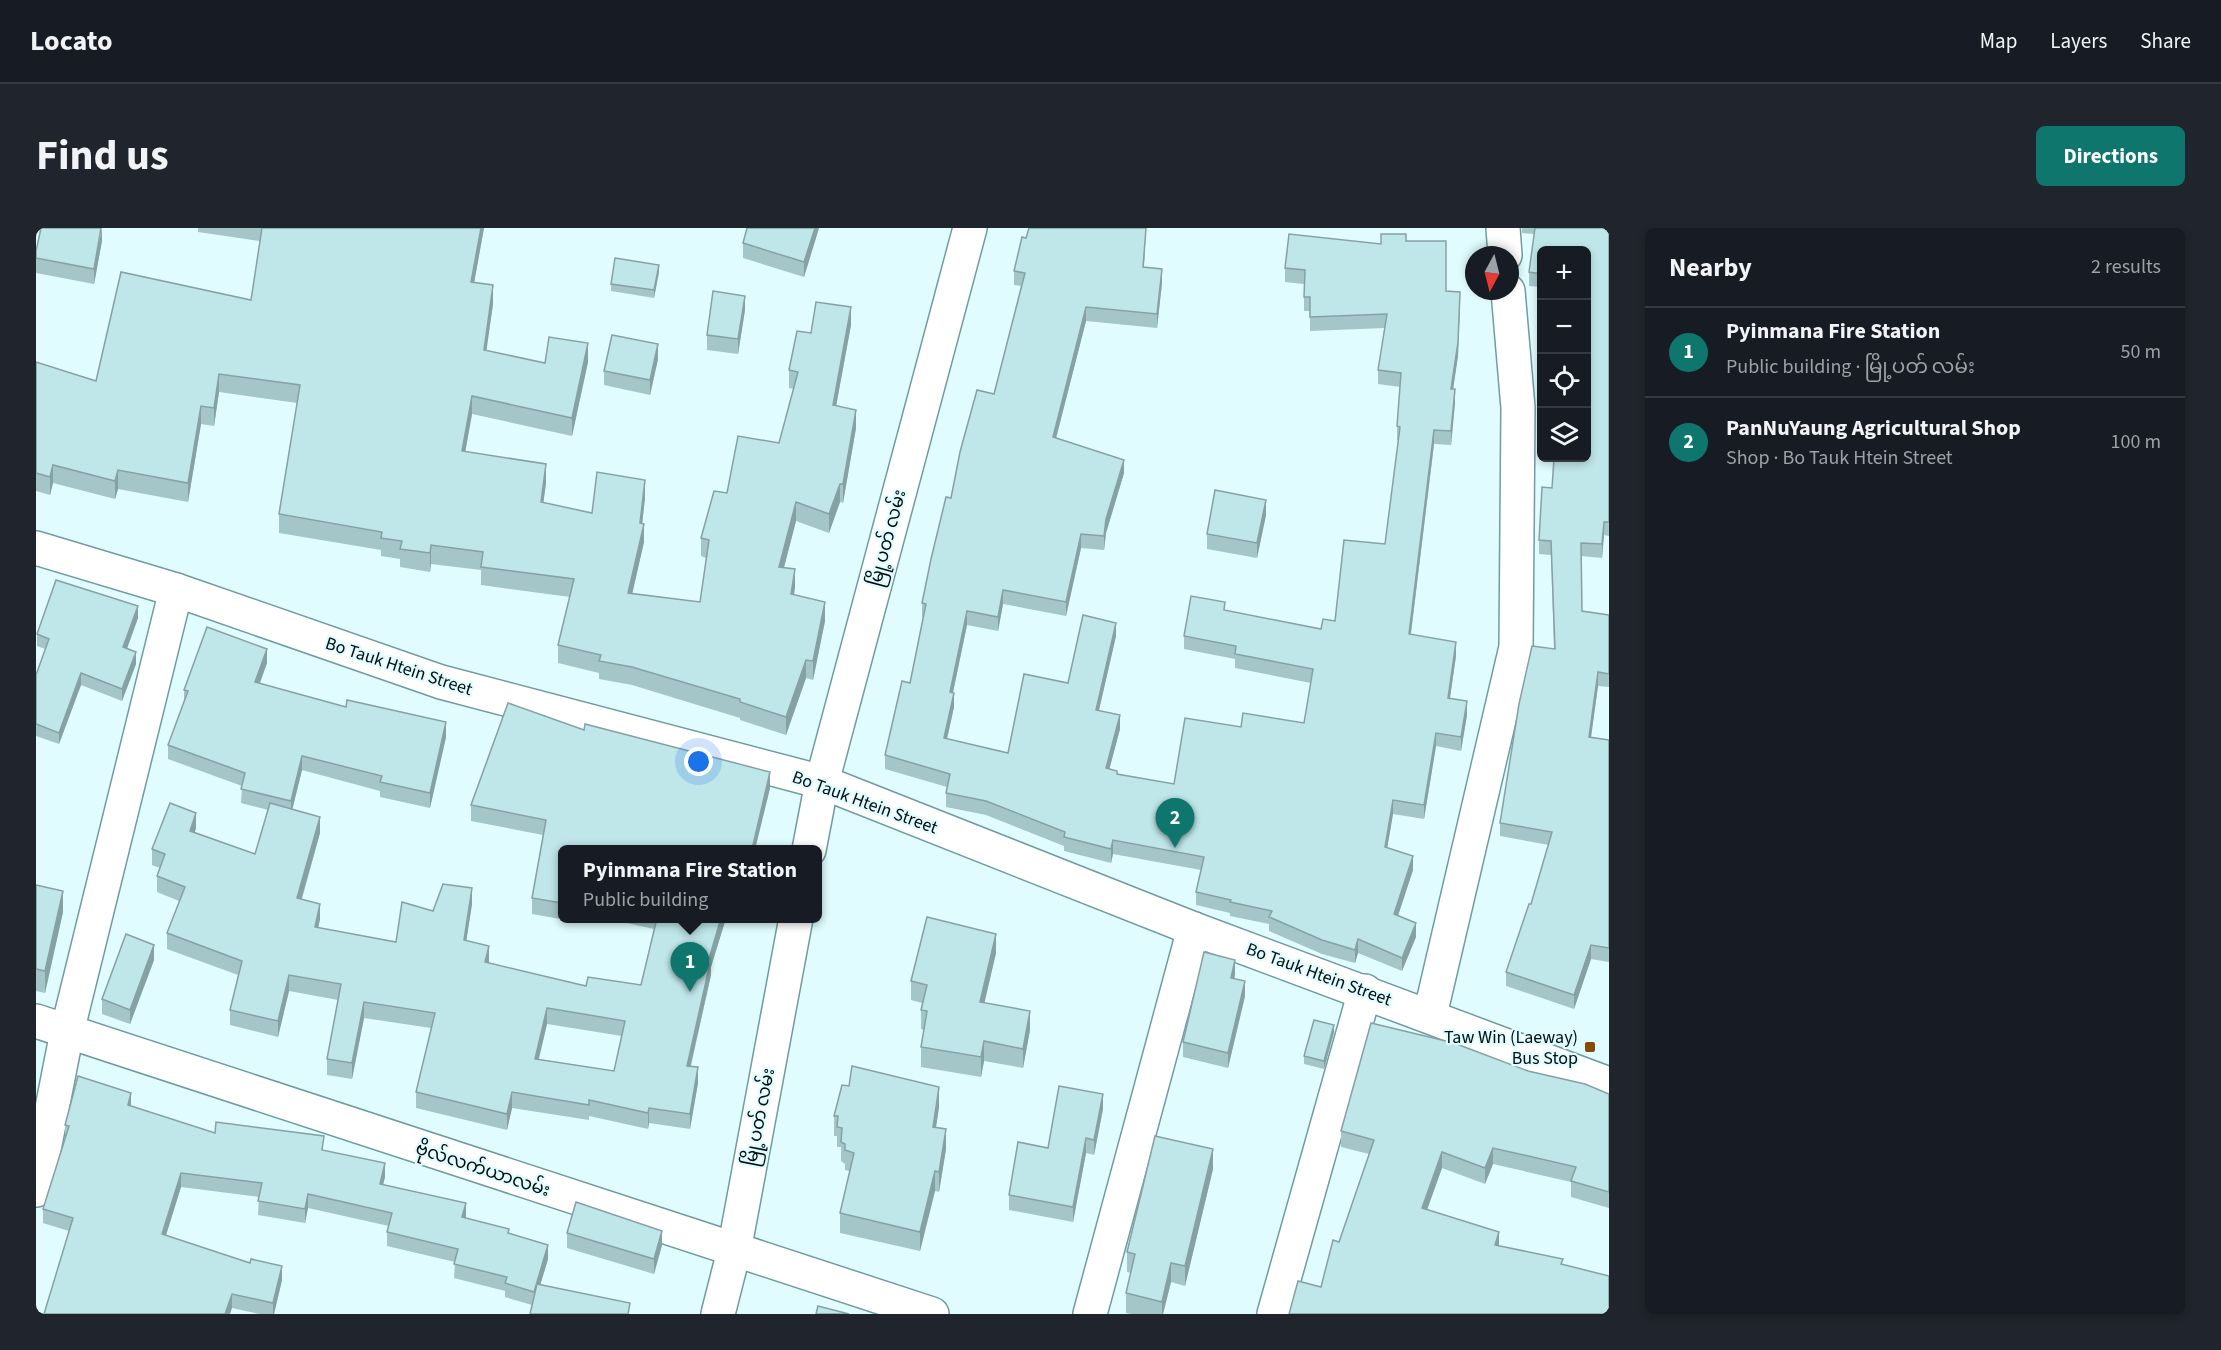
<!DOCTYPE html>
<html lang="en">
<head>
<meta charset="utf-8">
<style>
	:root { --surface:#171b24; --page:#20242c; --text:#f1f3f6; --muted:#9ea1a6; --line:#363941; --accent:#0f766e }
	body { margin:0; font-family:"Source Sans 3","Noto Sans Myanmar",sans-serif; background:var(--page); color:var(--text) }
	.controls { position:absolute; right:18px; top:18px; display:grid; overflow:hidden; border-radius:9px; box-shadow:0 3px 9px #0003 }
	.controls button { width:54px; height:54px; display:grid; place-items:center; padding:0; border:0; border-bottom:2px solid var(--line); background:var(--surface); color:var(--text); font:30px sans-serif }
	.compass { position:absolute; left:1429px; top:18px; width:54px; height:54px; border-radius:50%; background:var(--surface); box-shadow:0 3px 9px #0003; rotate:187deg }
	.you { position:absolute; left:663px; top:534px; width:21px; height:21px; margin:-15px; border:4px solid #fff; border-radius:50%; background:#1a73e8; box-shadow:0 0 0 9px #1a73e833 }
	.badge { display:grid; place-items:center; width:39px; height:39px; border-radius:50%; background:var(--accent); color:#fff; font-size:20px; font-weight:700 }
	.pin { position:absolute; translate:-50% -50px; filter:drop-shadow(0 2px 3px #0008) }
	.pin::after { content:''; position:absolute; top:32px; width:21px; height:18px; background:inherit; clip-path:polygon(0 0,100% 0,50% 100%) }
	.popup { position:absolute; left:522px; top:617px; width:264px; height:78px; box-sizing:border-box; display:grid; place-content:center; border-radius:9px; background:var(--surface); filter:drop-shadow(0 2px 4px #0005); font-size:20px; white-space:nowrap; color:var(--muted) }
	.popup b { font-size:22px; color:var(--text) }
	.popup::after { content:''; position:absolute; left:50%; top:100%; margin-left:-12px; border:12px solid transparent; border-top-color:var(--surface) }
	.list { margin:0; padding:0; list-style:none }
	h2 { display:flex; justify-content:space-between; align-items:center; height:78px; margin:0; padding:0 24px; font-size:26px }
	h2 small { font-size:20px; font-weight:400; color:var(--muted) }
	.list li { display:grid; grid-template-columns:39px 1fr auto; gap:18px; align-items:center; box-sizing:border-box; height:90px; padding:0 24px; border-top:2px solid var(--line) }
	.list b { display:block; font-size:22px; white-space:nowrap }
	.list p { margin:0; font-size:20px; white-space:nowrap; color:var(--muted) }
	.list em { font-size:20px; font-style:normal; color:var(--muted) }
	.icon { flex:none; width:33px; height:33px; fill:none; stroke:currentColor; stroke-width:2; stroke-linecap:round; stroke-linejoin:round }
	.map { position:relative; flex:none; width:1573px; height:1086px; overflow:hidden; border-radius:9px }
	header { display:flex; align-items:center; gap:36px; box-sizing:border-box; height:84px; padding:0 30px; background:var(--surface); border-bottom:2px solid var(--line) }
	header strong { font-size:28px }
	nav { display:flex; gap:33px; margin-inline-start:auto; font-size:21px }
	.intro { display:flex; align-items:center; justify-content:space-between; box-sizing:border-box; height:144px; padding:0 36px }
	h1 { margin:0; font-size:42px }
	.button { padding:15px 27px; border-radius:9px; background:var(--accent); color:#fff; font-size:21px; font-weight:700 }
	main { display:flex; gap:36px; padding:0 36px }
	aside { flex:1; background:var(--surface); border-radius:9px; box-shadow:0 3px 9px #0003 }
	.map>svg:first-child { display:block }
</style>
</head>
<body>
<header>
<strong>Locato</strong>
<nav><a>Map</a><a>Layers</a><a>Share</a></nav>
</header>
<div class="intro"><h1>Find us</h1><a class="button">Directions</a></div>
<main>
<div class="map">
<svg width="1573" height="1086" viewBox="0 0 1573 1086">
	<rect width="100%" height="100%" fill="#e0fcfe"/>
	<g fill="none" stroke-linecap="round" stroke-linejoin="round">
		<g stroke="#709c9f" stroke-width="36">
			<g id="minor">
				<path d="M1467,0l2,27"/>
				<path d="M0,320l140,42 265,92 381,100 372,147 415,155"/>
				<path d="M773,622l13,-68 148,-554"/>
				<path d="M1394,787l86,-368 2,-239 -10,-117"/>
				<path d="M0,793l896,293"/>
				<path d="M0,962l31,-158 109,-442"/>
				<path d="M682,1086l16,-63 62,-333"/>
				<path d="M1054,1086l104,-385"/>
				<path d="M1238,1086l91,-323"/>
			</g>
		</g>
		<use href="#minor" stroke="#fff" stroke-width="33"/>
	</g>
	<g fill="#a4c6c8" fill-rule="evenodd">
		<path d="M162,0h286l-10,54 19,22 -7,46 59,13 43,-1 -16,74 -100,-22 -7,38 81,31 -3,20 49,10 53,-15 -3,26 2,18 -12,52 68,8 6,-44 -5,-2v-18l26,-45 52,-50 15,-54 -5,-1v-18l22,-37 40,-8 -15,81 20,22 -13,75 -3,-1 -11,31 -33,-12 -12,47 11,19 -1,8 31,26 -12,59 -7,-2 -20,57 -46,-15v-2l-108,-33 -33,-6v-6l-41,-10v-18l12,-48 -89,-12v-15l-50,-6 -1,8 -30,-5v-8l-19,-3v-6l-102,-17v-19l18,-111 -78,-11 -5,34 -13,-2 -13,78 -70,-13 -3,10 -62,-16 -3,12 -14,-4v-129l60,19 155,-81 9,-59 -62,-9z"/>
		<path d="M711,0h72l-15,49 -61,-19v-15z"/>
		<path d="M1110,0l-2,39 18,16 -5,45 -71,-7 -30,117 68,35 -18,60 -2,17 -23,-2 -15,68 -63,-12 -5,27 -31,-6 -14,68 1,14 -7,32 61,14 60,-70 48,-47 -17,74 21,19 -11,40 8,5 57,10 67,-57 63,-4 7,-40 -76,-15v-9l-51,-10v-13l41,-25 96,18 14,-8 50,-77 14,-104h-2v-14l3,-39 -22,-3v-14l7,-42 -75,3v-20h-6v-27l-19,-2v-14l96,-24 25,-3 40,50 14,15 -2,50 -5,33 2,14 -4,42 -17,-1 -23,190 45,22 -6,42 17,17 -6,36 -25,-5 -12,73 -31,-5 -6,34 26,22 -15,45 18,22 -14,34 -44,-18 -3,10 -33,-9 -53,-23v-7l-39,-8v-3l-34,-8v-13l5,-22 -88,-16 -2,9 -47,-12v-5l-78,-31 -40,-8v-14l1,-6 -62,-18v-14l25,-72 13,-66h-1v-14l29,-105 43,-104 27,-108 -7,-1v-14l12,-33z"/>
		<path d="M1486,0h87v308l-5,-1 -2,23 -21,-2 1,55 27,4v72l-11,-1 -7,52 18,2v222l-18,-3 -17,50 -68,-23v-14l25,-68 18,-59 -49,-9v-13l54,-174 -3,-94 -12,-1v-14l13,-52 35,-238h-45v37l-13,-1v-14l5,-38 -12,-1z"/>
		<path d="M66,13l-8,43 -58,-11v-22z"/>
		<path d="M623,44l-5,26 -43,-7v-7z"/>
		<path d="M709,82l-7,44 -31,-4v-15z"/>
		<path d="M622,131l-8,36 -46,-10v-14z"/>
		<path d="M1230,287l-9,43 -50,-9v-15z"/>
		<path d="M102,390l-11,31 9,15 -14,37 -41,-16 -22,59 -23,-8v-61l9,-26 -8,-3v-12z"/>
		<path d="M231,435l-7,20 186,54 -16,71 -50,-11v-6l-78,-21 -10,39 28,24 -18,66 18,20 -2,9 78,14 37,-31 39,-7 -6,37 23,21 -1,1 98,23 55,-1 13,-56 -50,-11h122l-15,49v8l-20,91 7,17 -8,46 -41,-6 -1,6 -59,-13v4l-77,-12 -5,22 -91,-22v-16l15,-64 -67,-10 -12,61 -25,-4v-16l11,-59 -49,-9 -11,46 -48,-12v-15l8,-35 -71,-26v-16l12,-32 -22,-9v-16l3,-8 -8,-3v-16l44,-21 -1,4 60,22 13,-44 -27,-7 1,-17 -74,-27v-14l16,-42v-13zM511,796l75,12 -8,35 -75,-12z"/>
		<path d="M548,502l186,58 -14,58 4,3h-198v69h22l-1,5 -51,-9v-16l11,-63 -72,-14v-16z"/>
		<path d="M0,657l27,27 -18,81 -9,-2z"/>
		<path d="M960,725l-12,50 46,27 -7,38 -39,-7 -3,16 -60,-10v-20l3,-17 -3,-1v-19l1,-7 -11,-3v-19z"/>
		<path d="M118,732l-24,64 -28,-10v-15z"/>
		<path d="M1199,747l-1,4 11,17 -17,72 -45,-11v-15z"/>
		<path d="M1298,804l-10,37 -20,-5v-8z"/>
		<path d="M1492,843l81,23v114l-38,-11v-15l-78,-18 -8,20 -43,-16 -15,41 -88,33 30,-88 -28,-7v-16z"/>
		<path d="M95,878l84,27 109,18 61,26 -2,7 83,34 43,15 39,26 -8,26 90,29 -98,-9 -27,-8v-6l-51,-13 1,-16 -68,-16v-14l2,-6 -81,-18 -3,15 -47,-8 1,-18 -78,-10 -15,48 116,45 -8,34h-15l-27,-6 -163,-77 -26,-8v-14l22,-70v-14z"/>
		<path d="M903,879l-3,20 10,22 -7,43 -4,-1 -15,60 -80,-18v-20l10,-42 -5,-1v-6l-4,-3v-14h-4v-11h-3v-20z"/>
		<path d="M1067,881l-9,46 -8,-2 -13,69 -64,-12v-15l39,-47z"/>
		<path d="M1177,941l-28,117 -14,-4 -8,32h-32l-5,-1v-20l5,-20 -4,-1v-20z"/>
		<path d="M531,1005l95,12 -8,29 -87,-26z"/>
	</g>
	<g fill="#86a1a3">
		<path d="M66,0v13l-8,43v-15z"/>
		<path d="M445,0h3l-13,72v-18z"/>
		<path d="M779,0h4l-15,49v-15z"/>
		<path d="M1110,0l-3,53v-14z"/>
		<path d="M623,37v7l-5,26v-8z"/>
		<path d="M1126,41v14l-5,45v-14z"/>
		<path d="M457,57v19l-9,64v-18z"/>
		<path d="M1424,64l-2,64 -7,47v-14z"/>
		<path d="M709,68v14l-7,44v-15z"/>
		<path d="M815,79v18l-18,98v-18z"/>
		<path d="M1050,79v14l-33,129v-13z"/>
		<path d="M552,115v19l-16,74v-18z"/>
		<path d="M622,116v15l-8,36v-15z"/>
		<path d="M183,146v18l-5,34v-18z"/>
		<path d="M1419,161v14l-4,42v-14z"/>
		<path d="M436,168v18l-10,56v-19z"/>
		<path d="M165,178v18l-13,78v-19z"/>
		<path d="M820,182v18l-13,75v-19z"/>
		<path d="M1398,202v14l-25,204v-14z"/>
		<path d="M1088,232v13l-18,60 -2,17v-14l2,-17z"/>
		<path d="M510,236v19l-5,38v-19z"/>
		<path d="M17,237v18l-3,12v-18z"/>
		<path d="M82,242v19l-3,10v-18z"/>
		<path d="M609,252v18l-4,36 3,-10v18l-16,70v-19l12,-70z"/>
		<path d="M804,256v18l-11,31v-19z"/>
		<path d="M1230,272v15l-9,43v-15z"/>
		<path d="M760,274v19l-17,65v-19z"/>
		<path d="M1568,294v13l-2,23v-14z"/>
		<path d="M1045,306v14l-15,68v-14z"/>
		<path d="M395,317v19l-1,8v-19z"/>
		<path d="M759,341v18l-4,26v-19z"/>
		<path d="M967,362v14l-5,27v-14z"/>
		<path d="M789,374v19l-12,59v-19z"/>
		<path d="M102,378v12l-15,41v-12z"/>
		<path d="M931,383v14l-17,81v-14z"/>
		<path d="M1080,395v13l-20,87v-13z"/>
		<path d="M1420,414v14l-8,55v-13z"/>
		<path d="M231,421v14l-12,33v-14z"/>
		<path d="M100,424v12l-14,37v-12z"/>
		<path d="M770,432v18l-20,57v-18z"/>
		<path d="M1562,444v14l-9,65v-14z"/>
		<path d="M45,445v12l-22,59v-11z"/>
		<path d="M918,465v14l-10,45v-14z"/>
		<path d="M1431,473v14l-6,36v-14z"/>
		<path d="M1084,487v14l-14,53v-14z"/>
		<path d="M410,494v15l-16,71v-15z"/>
		<path d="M1400,505v13l-12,73v-14z"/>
		<path d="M266,528v14l-11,45v-14z"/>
		<path d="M734,544v16l-15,61 -2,-4z"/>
		<path d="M1357,572v14l-8,47v-14z"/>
		<path d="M160,585v15l-6,18v-15z"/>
		<path d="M284,589v16l-23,81v-16z"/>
		<path d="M1077,612v14l-2,9v-14z"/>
		<path d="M1377,628v14l-19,58v-14z"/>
		<path d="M436,660v16l-8,52v-16z"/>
		<path d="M27,663v21l-18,81v-22z"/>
		<path d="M284,676v15l-5,24v-16z"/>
		<path d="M685,690h5l-15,49v8l-24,106v-15l22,-107z"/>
		<path d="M1380,695v14l-14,34v-13z"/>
		<path d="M960,706v19l-16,69v-20z"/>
		<path d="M1322,711v14l-3,10v-13z"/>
		<path d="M118,717v15l-24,64v-14z"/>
		<path d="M1555,717v14l-17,50v-14z"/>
		<path d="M453,718v16l-4,16v-16z"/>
		<path d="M1199,732v15l-4,18v-15z"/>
		<path d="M253,747v16l-11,46v-16z"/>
		<path d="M1209,753v15l-17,72v-15z"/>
		<path d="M328,774v16l-12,61v-16z"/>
		<path d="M511,780v16l-12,50v-15z"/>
		<path d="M994,783v19l-7,38v-19z"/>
		<path d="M1298,797v7l-10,37v-8z"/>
		<path d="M948,813v20l-3,16v-20z"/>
		<path d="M662,839v16l-8,46v-15z"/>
		<path d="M903,859v20l-6,40v-20z"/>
		<path d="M476,864v16l-5,22v-16z"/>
		<path d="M95,865v14l-3,-2z"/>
		<path d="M1067,866v15l-9,46v-15z"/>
		<path d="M613,880v15l-1,6v-16z"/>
		<path d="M910,901v20l-7,43v-20z"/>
		<path d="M1050,910v15l-13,69v-15z"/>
		<path d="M1457,920v16l-8,20v-16z"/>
		<path d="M1177,921v20l-28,117v-20z"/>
		<path d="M1406,924v16l-20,56v-16z"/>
		<path d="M349,935v14l-5,20v-13z"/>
		<path d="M899,943v20l-15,60v-19z"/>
		<path d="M145,945v14l-19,61v-14z"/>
		<path d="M272,966v14l-3,15v-14z"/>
		<path d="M430,975v14l-4,14v-14z"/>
		<path d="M626,1003v14l-8,29v-15z"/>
		<path d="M1463,1004v16l-4,-3z"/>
		<path d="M512,1017v14l-14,47v-14z"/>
		<path d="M1135,1035v19l-8,32h-1v-12z"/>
		<path d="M246,1038v14l-8,34h-1v-11z"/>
		<path d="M196,1066v14l-2,6h-5z"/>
	</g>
	<g fill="#bfe6e9" stroke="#86a1a3" stroke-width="1.5" fill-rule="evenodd">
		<path d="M5,0h60l-7,41 -58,-11v-7z"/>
		<path d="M226,0h219l-10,54 22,3 -9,65 61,13 4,-26 39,6 -16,75 -100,-22 -10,55 84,13 -5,38 51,11 5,-41 48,8 -5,43 4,1 -16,69 72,9 9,-62 -8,-2 13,-47 13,2 11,-57 41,7 19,-71 -9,-2 8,-39 14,2 5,-31 35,5 -18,98 23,5 -13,74h-3l-11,30 -33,-12 -17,65 16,2 -4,25 34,8 -12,59 -7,-1 -20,57 -46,-15v-3l-108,-32 -33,-6 2,-6 -43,-10 16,-66 -93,-12 2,-15 -52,-7 -1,8 -30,-4 2,-8 -21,-3 1,-6 -103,-18 21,-129 -81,-11 -5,34 -13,-2 -13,77 -70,-13 -3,11 -62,-16 -3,12 -14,-4v-111l60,19 25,-109 130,28z"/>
		<path d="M711,0h68l-11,34 -61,-19z"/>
		<path d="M993,0h117l-3,39 19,2 -5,45 -71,-7 -33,130 71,23 -18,59 -2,17 -23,-2 -15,68 -63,-12 -5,27 -31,-6 -17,81 4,1 -10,45 64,15 16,-79 44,9 15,-68 33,8 -20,87 24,5 -14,53 11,3v3l57,10 11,-66 56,9 2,-14 61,10 9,-54 -78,-15 1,-8 -52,-10 7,-40 34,6 -1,8 97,19 2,-10 12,2 9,-81 41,4 15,-117 -3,-1 4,-53 -23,-3 9,-56 -77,3v-20h-6l1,-27 -20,-2 4,-34 92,10v-10h25v7h40v50l14,1 -2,50 -7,47h4l-4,42 -17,-1 -25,204 47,8 -8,56 19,3 -6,36 -25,-4 -12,72 -31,-5 -8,47 28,9 -19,58 22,9 -14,35 -44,-19 -3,11 -33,-10 -53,-23 3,-6 -42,-9 1,-2 -35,-8 8,-35 -91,-17 -2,9 -47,-12 1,-5 -79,-31 -40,-8 4,-19 -65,-19 17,-74 8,2 16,-79 -4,-1 9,-44 15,-62 5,1 9,-46 17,-62 17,4 31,-121 -11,-2 8,-34 4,1z"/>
		<path d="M1499,0h74v294h-5l-2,22 -21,-1 1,68 27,4v59l-11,-2 -9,65 20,3v208l-18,-3 -17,50 -68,-23 23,-68h2l21,-72 -52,-9 19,-119 13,-58 23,3 -4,-108 -12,-1 3,-53 10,1 2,-30h33v-208h-45v24l-13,-2z"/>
		<path d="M579,30l44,7 -5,25 -43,-6z"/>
		<path d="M677,63l32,5 -7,43 -31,-4z"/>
		<path d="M576,107l46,9 -8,36 -46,-9z"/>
		<path d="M1179,262l51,10 -9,43 -50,-9z"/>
		<path d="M20,352l82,26 -15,41 13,5 -14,37 -41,-16 -22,60 -23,-9v-49l13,-36 -12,-5z"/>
		<path d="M171,399l60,22 -12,33 91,25 1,-7 99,22 -16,71 -50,-11 2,-6 -80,-20 -11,45 -50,-12 4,-16 -77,-28 20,-54 -4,-1z"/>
		<path d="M472,475l76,27 1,-6 185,48 -17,73 7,2 -1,2h-197v54l-30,-5 14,-78 -75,-15z"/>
		<path d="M134,575l26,10 -6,18 65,23 15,-51 50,14 -23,81 23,6 -5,23 81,15 6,-40 31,9 10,-27 29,4 -8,52 25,6 -4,16 101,24 2,-9 53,8 16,-67h64l-12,41h2l-24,107 11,1 -8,47 -41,-6 -1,5 -59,-13v5l-77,-13 -5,22 -91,-22 19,-79 -71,-11 -12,61 -25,-4 14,-75 -52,-9 -11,46 -48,-11 12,-49 -75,-28 18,-46 -28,-11 8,-22 -13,-5zM511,780l78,13 -11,50 -79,-12z"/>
		<path d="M0,657l27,6 -18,80 -9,-2z"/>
		<path d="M891,689l69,17 -16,68 50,9 -7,38 -39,-8 -3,16 -60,-10 6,-36 -6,-1 6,-25 -16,-4z"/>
		<path d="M90,706l28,11 -24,65 -28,-11z"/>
		<path d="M1168,724l31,8 -4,18 14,3 -17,72 -45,-11z"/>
		<path d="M1278,792l20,5 -10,36 -20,-5z"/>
		<path d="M1335,795l83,20 74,28 57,13 24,10v98l-38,-11 5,-14 -83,-19 -8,20 -43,-16 -20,56 77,24 -4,13 68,14 -2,5 48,12v38h-320l9,-33 23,6 12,-47 6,2 35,-102 -33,-9z"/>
		<path d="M816,838l87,21 -6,40 13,2 -7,43 -4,-1 -15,61 -80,-19 14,-60 -9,-3v-6l-4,-2 1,-14 -5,-1 1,-11h-4l8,-31 7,1z"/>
		<path d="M42,848l53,17 -3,12 87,28 1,-11 108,14 -2,14 63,13 -5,21 86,19 -4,14 47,12 -1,4 40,12 -14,47 -29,-9 2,-6 -53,-13 4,-15 -71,-17 5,-19 -84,-19 -3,15 -47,-8 4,-18 -81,-10 -19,61 88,29 1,-4 31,7 -9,37 -41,-9 -7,20h-181l29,-96 -30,-9 26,-83 -4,-1z"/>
		<path d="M1023,858l44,8 -9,46 -8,-2 -13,69 -64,-12 9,-53 30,6z"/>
		<path d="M1119,908l58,13 -28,117 -14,-3 -9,39 -36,-9 9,-39 -8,-2z"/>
		<path d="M540,974l86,29 -8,28 -87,-26z"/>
		<path d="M501,1056l93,19 -2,11h-98z"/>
		<path d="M782,1078l31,8h-33z"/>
	</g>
	<rect fill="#864a03" stroke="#e0fcfe" stroke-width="2" x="1548" y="813" width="12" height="12" rx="3"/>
	<g text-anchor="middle" stroke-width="4.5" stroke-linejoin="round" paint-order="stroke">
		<g font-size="18" fill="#010e10" stroke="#e0fcfe">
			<text transform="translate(851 310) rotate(-75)" y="6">မြို့ပတ် လမ်း</text>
			<text transform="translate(363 438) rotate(18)" y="6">Bo Tauk Htein Street</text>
			<text transform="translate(829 574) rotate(20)" y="6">Bo Tauk Htein Street</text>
			<text transform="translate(1283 746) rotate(20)" y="6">Bo Tauk Htein Street</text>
			<text transform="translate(723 889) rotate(-79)" y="6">မြို့ပတ် လမ်း</text>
			<text transform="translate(447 941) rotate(18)" y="6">ဗိုလ်လက်ယာလမ်း</text>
		</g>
		<g font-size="18" fill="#010e10" stroke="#e0fcfe" text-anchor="end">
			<text x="1542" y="815">Taw Win (Laeway)<tspan x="1542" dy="21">Bus Stop</tspan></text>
		</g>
	</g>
</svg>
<div class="controls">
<button>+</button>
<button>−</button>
<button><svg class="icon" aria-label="locate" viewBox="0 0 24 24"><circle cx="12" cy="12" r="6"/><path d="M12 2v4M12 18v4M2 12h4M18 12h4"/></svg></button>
<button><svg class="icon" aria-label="layers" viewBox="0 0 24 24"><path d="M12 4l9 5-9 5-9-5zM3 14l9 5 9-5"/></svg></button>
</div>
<svg class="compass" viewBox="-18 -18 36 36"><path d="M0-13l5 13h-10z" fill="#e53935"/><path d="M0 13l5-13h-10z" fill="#9ea1a6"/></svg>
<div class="you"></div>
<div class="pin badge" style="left:654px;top:764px">1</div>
<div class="popup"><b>Pyinmana Fire Station</b>Public building</div>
<div class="pin badge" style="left:1139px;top:620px">2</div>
</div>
<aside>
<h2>Nearby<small>2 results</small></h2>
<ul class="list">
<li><span class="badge">1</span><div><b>Pyinmana Fire Station</b><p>Public building · မြို့ပတ် လမ်း</p></div><em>50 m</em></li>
<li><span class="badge">2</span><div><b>PanNuYaung Agricultural Shop</b><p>Shop · Bo Tauk Htein Street</p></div><em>100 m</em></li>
</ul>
</aside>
</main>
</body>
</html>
